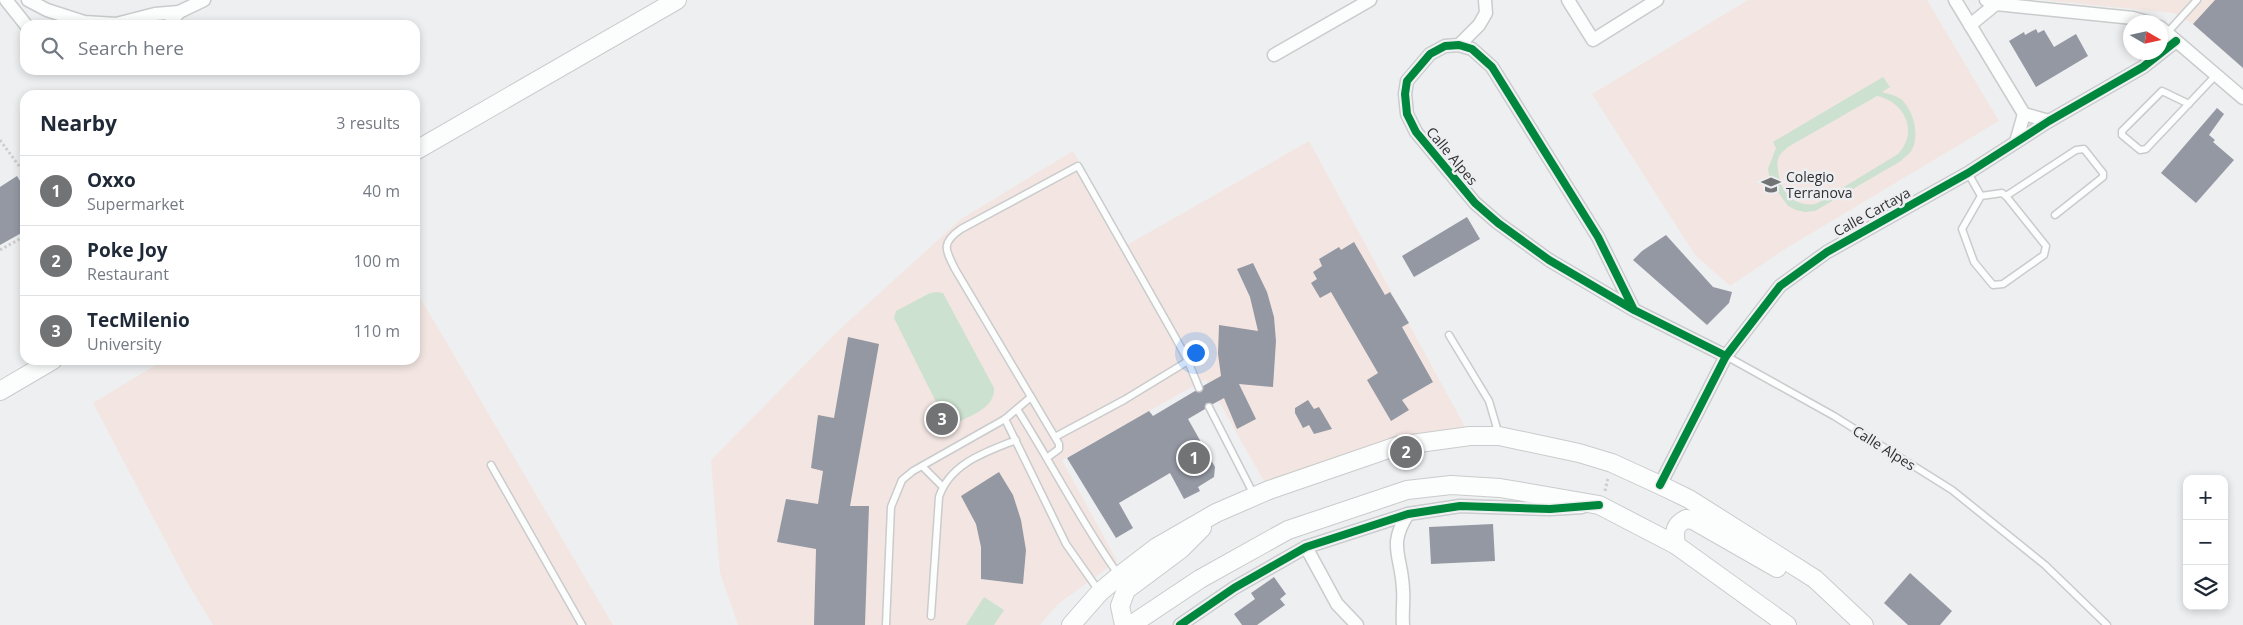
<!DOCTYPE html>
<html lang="en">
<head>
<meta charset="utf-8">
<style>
	:root { --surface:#fff; --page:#f2f2f3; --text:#1f2937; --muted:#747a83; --line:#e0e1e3; --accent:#727374 }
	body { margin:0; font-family:"Open Sans",sans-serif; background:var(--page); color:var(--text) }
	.controls { position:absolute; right:15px; bottom:15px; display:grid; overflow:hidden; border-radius:10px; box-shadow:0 2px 8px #0003 }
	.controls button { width:45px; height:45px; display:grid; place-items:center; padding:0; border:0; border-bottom:1px solid var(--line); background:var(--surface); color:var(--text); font:25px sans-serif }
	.compass { position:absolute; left:2123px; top:15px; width:45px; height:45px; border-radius:50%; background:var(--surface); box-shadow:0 2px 8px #0003; rotate:99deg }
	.you { position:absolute; left:1195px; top:352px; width:18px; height:18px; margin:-12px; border:4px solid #fff; border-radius:50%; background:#1a73e8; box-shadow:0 0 0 8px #1a73e833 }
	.badge { display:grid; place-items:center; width:32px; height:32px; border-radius:50%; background:var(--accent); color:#fff; font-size:16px; font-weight:700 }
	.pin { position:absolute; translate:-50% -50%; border:2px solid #fff; box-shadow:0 1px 5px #0006 }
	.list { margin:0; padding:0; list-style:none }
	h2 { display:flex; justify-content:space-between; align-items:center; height:65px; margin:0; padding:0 20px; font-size:21px }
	h2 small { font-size:16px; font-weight:400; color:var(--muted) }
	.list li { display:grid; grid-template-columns:32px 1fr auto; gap:15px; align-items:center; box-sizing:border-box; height:70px; padding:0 20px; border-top:1px solid var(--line) }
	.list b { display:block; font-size:19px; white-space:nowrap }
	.list p { margin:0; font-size:16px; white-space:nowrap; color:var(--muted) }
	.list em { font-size:16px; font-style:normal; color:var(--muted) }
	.icon { flex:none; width:28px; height:28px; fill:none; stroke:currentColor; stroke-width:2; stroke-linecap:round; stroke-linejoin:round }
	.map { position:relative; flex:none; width:2243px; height:625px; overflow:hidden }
	.search { position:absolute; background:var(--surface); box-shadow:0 2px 8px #0003; left:20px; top:20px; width:400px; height:55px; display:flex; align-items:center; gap:12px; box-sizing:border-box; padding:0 18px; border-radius:15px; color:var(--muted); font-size:19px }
	.panel { position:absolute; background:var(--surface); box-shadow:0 2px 8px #0003; left:20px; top:90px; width:400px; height:275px; border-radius:15px }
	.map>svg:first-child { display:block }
</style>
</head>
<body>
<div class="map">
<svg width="2243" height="625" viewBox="0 0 2243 625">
	<rect width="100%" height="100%" fill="#eeeff0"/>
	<g fill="#f3e6e2">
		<path d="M1748,0h179l72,121 -214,128 -55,37 -35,-31 -103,-161z"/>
		<path d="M1309,141l161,295 -73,10 -128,44 -63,-111 -144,81 55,101 -59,43 -18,21h-302l-18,-52 -9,-113 129,-131 121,-110 112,-68 54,94z"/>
		<path d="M415,289l198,336h-400l-26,-43 -94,-179 71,-43h251z"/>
	</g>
	<path fill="#f3e6e1" d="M2042,0h201v68l-50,-44 -19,-11z"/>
	<g fill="#cce1cf" fill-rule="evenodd">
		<path d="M1883,77l7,10 -8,5c6,2 13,3 19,7 13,11 20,39 9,54 -3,3 -7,5 -9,8l-86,50 -10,1 -9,-2 -8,-4 -18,-25 -2,-12 8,-21 -3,-6zM1877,96c28,6 42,36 21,58l-82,50c-23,3 -36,-12 -38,-34 -1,-4 -1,-11 2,-15 2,-3 6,-6 8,-8z"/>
		<path d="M936,292l7,1 51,95c1,21 -24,27 -39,36l-9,-2 -52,-104 2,-7 34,-18z"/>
		<path d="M984,597l20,13 -10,15h-28z"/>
	</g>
	<g fill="#9498a3">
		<path d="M2215,0h28v68l-50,-44z"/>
		<path d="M2036,29l2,4 6,-3 10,17 22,-13 12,22 -52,31 -27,-46 15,-9 1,3z"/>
		<path d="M2217,108l7,6 -15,21 6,5 -2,2 21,18 -38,43 -35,-30z"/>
		<path d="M17,176l8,13v42l-25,14v-58z"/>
		<path d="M1467,217l13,22 -66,38 -12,-21z"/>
		<path d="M1666,235l47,52 19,5 -3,11 -22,22 -74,-65 9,-9z"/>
		<path d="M1354,242l31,53 5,-3 19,31 -7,4 31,55 -31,18 7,10 -18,11 -24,-41 11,-7 -47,-81 -11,6 -9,-15 6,-4 -4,-7 9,-6 -3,-7 20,-12 2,3z"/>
		<path d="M1253,263l14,29 7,25 2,24 -3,46 -34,-3 17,35 -19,10 -13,-31 -11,6 -7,-1 -1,6 -17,10 27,48 -1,10 -16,10 2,4 -16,8 -14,-26 -51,30 14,25 -17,10 -49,-80 82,-47 4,5 42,-25 6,1 2,-6 18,-10 -3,-22 1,-29 39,6 -8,-34 -13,-28z"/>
		<path d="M848,337l31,7 -29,162h19l-4,119h-51l2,-76 -39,-7 9,-43 32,5 5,-33 -12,-3 7,-53 16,3z"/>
		<path d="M1308,400l6,9 5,-2 13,22 -18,5 -5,-9 -6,3 -8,-15v-5z"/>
		<path d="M999,472l14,23 8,25 5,30 -3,34 -42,-5v-32l-5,-23 -15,-28z"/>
		<path d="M1493,524l2,37 -64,3 -2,-37z"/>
		<path d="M1910,573l42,38 -12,14h-32l-24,-22z"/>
		<path d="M1274,577l12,17 -6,5 5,6 -28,20h-15l-8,-11 21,-15 -4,-6z"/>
	</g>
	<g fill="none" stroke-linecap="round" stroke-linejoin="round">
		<g stroke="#cacbcc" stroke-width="9">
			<g id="lane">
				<path d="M2167,33l30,-33"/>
				<path d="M2189,104l-27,-13 -40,40v4l18,15 6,-1 70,-74"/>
				<path d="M1968,173l13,23 -19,33 12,33 19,23 10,-1 41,-29 2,-9 -40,-50 -4,-3 -21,3"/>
				<path d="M2006,196l70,-46 8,-1 19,24v4l-48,38"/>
				<path d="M1449,335l40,66 10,34"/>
				<path d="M1726,356l108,60 118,74 93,75 62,60"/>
				<path d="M1209,407l45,88"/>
				<path d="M1017,409c35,55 64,113 101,165"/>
				<path d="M1005,419l61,125 33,47"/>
				<path d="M1055,437l69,-37 64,-39"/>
				<path d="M1048,457l11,-8v-5l-104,-175c-10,-20 -14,-26 6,-40l117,-63 96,169 14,26 11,27"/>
				<path d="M491,465l91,160"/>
				<path d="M923,467l19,19"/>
				<path d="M931,616l8,-119c11,-34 47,-45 77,-57"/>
				<path d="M886,625l5,-118 11,-27 11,-9 92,-52 26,-22"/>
			</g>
		</g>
		<g stroke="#cacbcc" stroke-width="15">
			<g id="street">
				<path d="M6,0l20,25"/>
				<path d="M28,0l19,10 37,12 32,2 39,-10 24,-2 25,-12"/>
				<path d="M1568,0l25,40 64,-40"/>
				<path d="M1955,0l69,114 25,7"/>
				<path d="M1986,0l10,4 137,14 14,4"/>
				<path d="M169,25l10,-13"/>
				<path d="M1970,25l26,-21"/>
				<path d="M2160,27l83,71"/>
				<path d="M1459,45l20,-20 7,-12 -1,-13"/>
				<path d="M1274,55l96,-55"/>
				<path d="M2016,142l8,-28"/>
				<path d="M1634,310l-36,-73 -106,-170 -20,-18 -13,-4 -14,1 -15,8 -23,27 -2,13 2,20 9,18 59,71 23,20 51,37 85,50 92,46"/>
				<path d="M1660,485l66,-129 54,-70 47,-34 141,-79 81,-52 94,-54 33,-26"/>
				<path d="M1306,547l31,57 20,21"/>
				<path d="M1180,625l54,-37 72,-41 102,-33 52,-8 90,3 32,-2"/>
				<path d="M1403,625c-1,-12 1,-24 0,-35 -1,-34 -16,-44 5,-76"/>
			</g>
		</g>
		<g stroke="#cacbcc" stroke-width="20">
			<g id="secondary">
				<path d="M415,151l262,-151"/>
				<path d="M0,391l53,-31"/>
				<path d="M1676,545c-2,-13 -2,-20 10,-26l7,1 84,48"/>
				<path d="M1071,625l29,-33 19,-16 38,-29 59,-34 53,-23 128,-44 73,-10h29l80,17 33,10 48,22 29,14 126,80 49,46"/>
				<path d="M1124,625l-4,-19 6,-16 55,-41 21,-21"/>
				<path d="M1131,625l69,-46 88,-49 119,-40 44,-5 49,3 99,17 77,40 111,80"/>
			</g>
		</g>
		<g stroke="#cececf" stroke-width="3" stroke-dasharray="2.5 2.5" stroke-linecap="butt">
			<path d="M0,140l25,34"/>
			<path d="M0,250l25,-14"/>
			<path d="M1605,491l3,-13"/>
		</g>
		<use href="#lane" stroke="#fcfdfd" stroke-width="6"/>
		<use href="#street" stroke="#fcfdfd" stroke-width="12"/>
		<use href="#secondary" stroke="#fcfdfd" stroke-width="18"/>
		<g stroke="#edeef1" stroke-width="11">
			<g id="cycleway">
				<path d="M1634,310l-36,-73 -106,-170 -20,-18 -13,-4 -14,1 -15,8 -23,27 -2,13 2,20 9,18 59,71 23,20 51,37 85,50 92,46"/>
				<path d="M1660,485l66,-129 54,-70 47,-34 141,-79 81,-52 94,-54 33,-26"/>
				<path d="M1180,625l54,-37 72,-41 102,-33 52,-8 90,3 49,-4"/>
			</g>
		</g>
		<use href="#cycleway" stroke="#00873e" stroke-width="8"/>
	</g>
	<defs>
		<g id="school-bare" transform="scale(1.5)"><path d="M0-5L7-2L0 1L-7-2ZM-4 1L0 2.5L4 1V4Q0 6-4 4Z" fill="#727374" stroke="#edeef1" stroke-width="2.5" paint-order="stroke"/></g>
	</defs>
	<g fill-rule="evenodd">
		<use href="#school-bare" x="1771" y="185"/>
	</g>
	<g text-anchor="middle" stroke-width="5" stroke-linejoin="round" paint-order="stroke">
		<g font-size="14" fill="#303031" stroke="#edeef1">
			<text transform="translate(1452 156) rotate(50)" y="5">Calle Alpes</text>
			<text transform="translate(1872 212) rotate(-29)" y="5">Calle Cartaya</text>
			<text transform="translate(1884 448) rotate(32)" y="5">Calle Alpes</text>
		</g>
		<g font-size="14" fill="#303031" stroke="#edeef1" text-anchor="start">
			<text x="1786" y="182">Colegio<tspan x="1786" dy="16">Terranova</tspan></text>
		</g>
	</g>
</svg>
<div class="controls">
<button>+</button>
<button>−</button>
<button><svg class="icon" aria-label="layers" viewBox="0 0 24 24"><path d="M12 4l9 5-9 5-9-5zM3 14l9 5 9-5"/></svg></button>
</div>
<svg class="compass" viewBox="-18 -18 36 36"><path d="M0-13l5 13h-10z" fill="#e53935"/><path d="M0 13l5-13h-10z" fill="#747a83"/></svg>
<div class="you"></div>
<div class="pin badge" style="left:1194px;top:458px">1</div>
<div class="pin badge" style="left:1406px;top:452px">2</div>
<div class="pin badge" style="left:942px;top:419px">3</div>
<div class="search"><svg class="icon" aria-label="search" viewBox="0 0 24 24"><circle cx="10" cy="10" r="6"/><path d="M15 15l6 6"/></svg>Search here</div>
<section class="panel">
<h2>Nearby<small>3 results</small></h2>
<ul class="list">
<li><span class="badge">1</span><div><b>Oxxo</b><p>Supermarket</p></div><em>40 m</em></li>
<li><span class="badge">2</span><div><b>Poke Joy</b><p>Restaurant</p></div><em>100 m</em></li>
<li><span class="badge">3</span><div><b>TecMilenio</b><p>University</p></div><em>110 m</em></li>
</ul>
</section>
</div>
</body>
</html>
